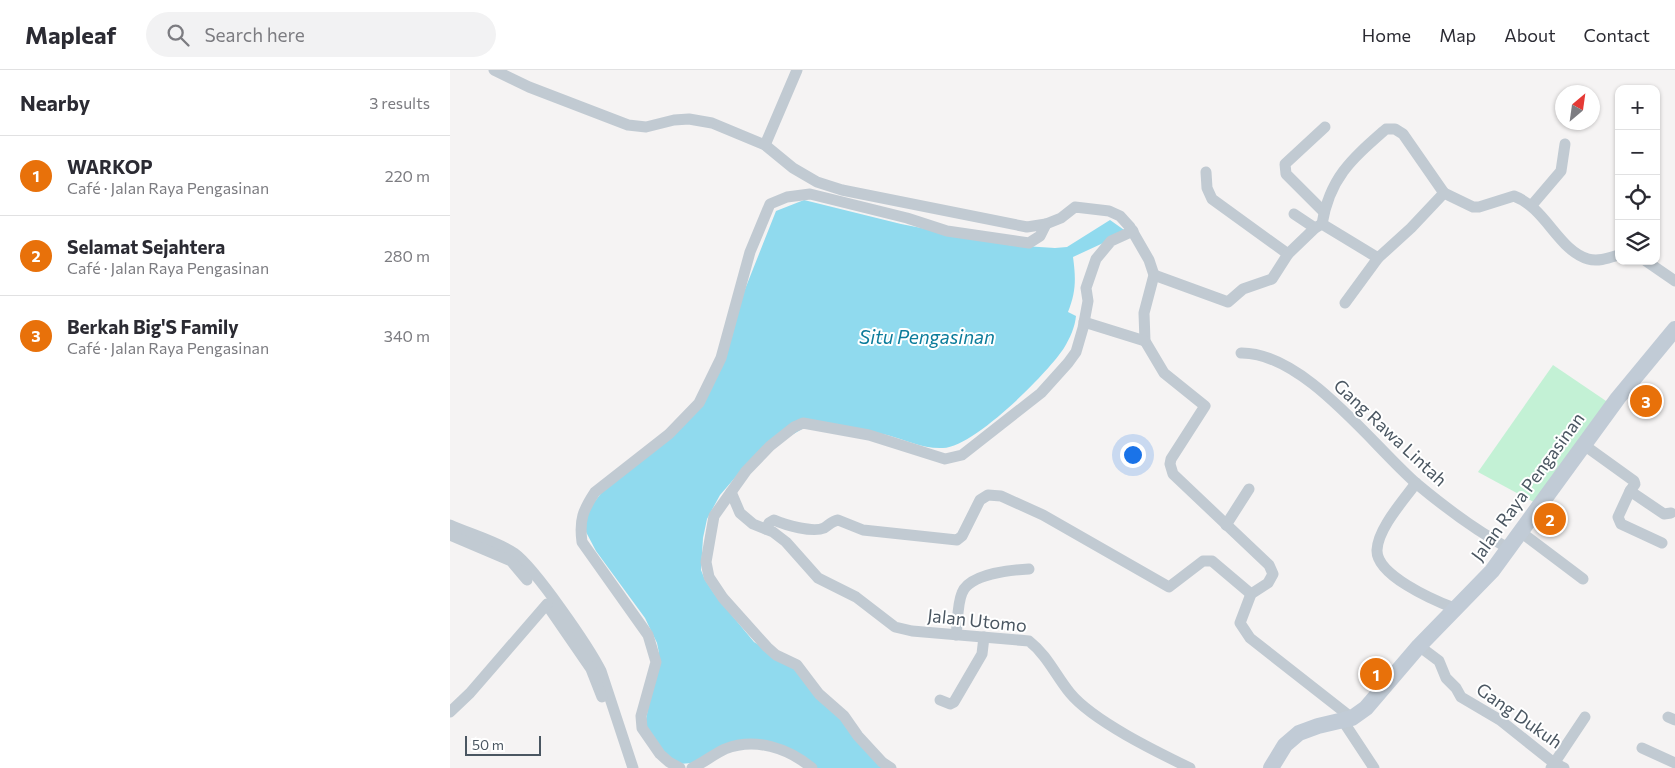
<!DOCTYPE html>
<html lang="en">
<head>
<meta charset="utf-8">
<style>
	:root { --surface:#fff; --page:#f2f2f3; --text:#2b2b33; --muted:#7c7c81; --line:#e1e1e2; --accent:#7c3aed }
	body { margin:0; font-family:Commissioner,sans-serif; background:var(--page); color:var(--text) }
	.controls { position:absolute; right:15px; top:15px; display:grid; overflow:hidden; border-radius:10px; box-shadow:0 1px 4px #0004 }
	.controls button { width:45px; height:45px; display:grid; place-items:center; padding:0; border:0; border-bottom:1px solid var(--line); background:var(--surface); color:var(--text); font:25px sans-serif }
	.compass { position:absolute; left:1105px; top:15px; width:45px; height:45px; border-radius:50%; background:var(--surface); box-shadow:0 1px 4px #0004; rotate:29deg }
	.scale { position:absolute; left:15px; bottom:12px; width:76px; box-sizing:border-box; padding-left:5px; border:2px solid #4a5661; border-top:0; font-size:14px; line-height:18px; white-space:nowrap; color:#4a5661; -webkit-text-stroke:4px #fff; paint-order:stroke }
	.you { position:absolute; left:682px; top:384px; width:18px; height:18px; margin:-12px; border:4px solid #fff; border-radius:50%; background:#1a73e8; box-shadow:0 0 0 8px #1a73e833 }
	.badge { display:grid; place-items:center; width:32px; height:32px; border-radius:50%; background:var(--accent); color:#fff; font-size:16px; font-weight:700 }
	.pin { position:absolute; translate:-50% -50%; border:2px solid #fff; box-shadow:0 1px 5px #0006 }
	.list { margin:0; padding:0; list-style:none }
	h2 { display:flex; justify-content:space-between; align-items:center; height:65px; margin:0; padding:0 20px; font-size:21px }
	h2 small { font-size:16px; font-weight:400; color:var(--muted) }
	.list li { display:grid; grid-template-columns:32px 1fr auto; gap:15px; align-items:center; box-sizing:border-box; height:80px; padding:0 20px; border-top:1px solid var(--line) }
	.list b { display:block; font-size:19px; white-space:nowrap }
	.list p { margin:0; font-size:16px; white-space:nowrap; color:var(--muted) }
	.list em { font-size:16px; font-style:normal; color:var(--muted) }
	.icon { flex:none; width:28px; height:28px; fill:none; stroke:currentColor; stroke-width:2; stroke-linecap:round; stroke-linejoin:round }
	.map { position:relative; flex:none; width:1225px; height:698px; overflow:hidden }
	header { display:flex; align-items:center; gap:30px; box-sizing:border-box; height:70px; padding:0 25px; background:var(--surface); border-bottom:1px solid var(--line) }
	header strong { font-size:24px }
	nav { display:flex; gap:28px; margin-inline-start:auto; font-size:18px }
	.search { width:350px; height:45px; background:var(--page); display:flex; align-items:center; gap:12px; box-sizing:border-box; padding:0 18px; border-radius:28px; color:var(--muted); font-size:19px }
	main { display:flex }
	aside { flex:1; background:var(--surface) }
	.map>svg:first-child { display:block }
</style>
</head>
<body>
<header>
<strong>Mapleaf</strong>
<div class="search"><svg class="icon" aria-label="search" viewBox="0 0 24 24"><circle cx="10" cy="10" r="6"/><path d="M15 15l6 6"/></svg>Search here</div>
<nav><a>Home</a><a>Map</a><a>About</a><a>Contact</a></nav>
</header>
<main>
<aside>
<h2>Nearby<small>3 results</small></h2>
<ul class="list">
<li><span class="badge" style="background:#e8710a">1</span><div><b>WARKOP</b><p>Café · Jalan Raya Pengasinan</p></div><em>220 m</em></li>
<li><span class="badge" style="background:#e8710a">2</span><div><b>Selamat Sejahtera</b><p>Café · Jalan Raya Pengasinan</p></div><em>280 m</em></li>
<li><span class="badge" style="background:#e8710a">3</span><div><b>Berkah Big'S Family</b><p>Café · Jalan Raya Pengasinan</p></div><em>340 m</em></li>
</ul>
</aside>
<div class="map">
<svg width="1225" height="698" viewBox="0 0 1225 698">
	<rect width="100%" height="100%" fill="#f5f3f3"/>
	<path fill="#c3f1d5" d="M1103,295l59,40 -71,101 -63,-34z"/>
	<path fill="#90daee" d="M354,130l97,24 107,21 47,3 12,-1 43,-27 17,12 -54,25c3,22 3,35 -5,55l8,4c-1,11 -6,22 -12,32 -17,26 -90,99 -121,100 -20,1 -37,-8 -56,-13 -23,-5 -47,-9 -71,-14l-64,37 -32,37 -13,24 -4,19 -2,32 4,10 10,15 39,47 39,23 49,52 43,51h-68l-57,-27c-17,5 -68,27 -83,22 -13,-5 -24,-24 -33,-34l15,-76 -2,-10 -12,-25 -49,-67 -10,-19 -1,-11 4,-12 13,-17 94,-79 80,-202z"/>
	<g fill="none" stroke-linecap="round" stroke-linejoin="round">
		<g stroke="#c1cad2" stroke-width="11">
			<path d="M44,0l35,17 99,38 18,2 28,-7 15,-1 23,4 53,22 28,23 24,14 25,8 185,37 19,-3 15,-6 14,-11 34,4 11,5 10,11 19,33 5,15 -10,38 1,28 19,32 41,33 -34,53 -1,5 3,10 96,91 4,9 -5,9 -17,11 -11,29 10,15 102,80"/>
			<path d="M315,75l32,-75"/>
			<path d="M756,102l1,16 5,11 76,55"/>
			<path d="M1082,135l29,-34 4,-27"/>
			<path d="M874,142l-38,-38 -1,-10 40,-37"/>
			<path d="M844,144l21,14"/>
			<path d="M872,154c8,-47 30,-65 64,-95h9l8,5 41,59"/>
			<path d="M1196,191l29,20"/>
			<path d="M704,205l74,27 15,-13 29,-10 16,-25 27,-26 7,-4 56,34 33,-30 33,-35 29,14h6l35,-11c32,12 44,54 74,63 10,3 21,-1 31,-4"/>
			<path d="M895,233l33,-45"/>
			<path d="M634,252l61,19"/>
			<path d="M791,283c63,-1 132,93 176,131 30,25 59,47 93,65"/>
			<path d="M1134,375l50,36 1,3 -5,7"/>
			<path d="M966,413c-12,17 -38,45 -39,67 -1,25 56,50 77,58"/>
			<path d="M281,422l9,21 13,11 20,8 13,10 32,36 38,19 39,30 17,4 117,10c18,14 27,35 41,52 23,28 87,59 120,75"/>
			<path d="M0,455c20,9 46,16 64,28 21,15 75,94 87,118l32,97"/>
			<path d="M776,455l23,-36"/>
			<path d="M316,459l3,-6 5,-3c11,5 39,13 50,8 5,-3 8,-7 14,-8l25,10 94,10 5,-4 18,-36 8,-5 13,1 42,19 126,72 34,-26h9l39,33"/>
			<path d="M1072,463l61,46"/>
			<path d="M0,465l61,26 16,19"/>
			<path d="M1212,473l-41,-19 -3,-7 12,-26 34,23 7,-1"/>
			<path d="M99,538l42,61 11,28"/>
			<path d="M506,565c2,-13 1,-30 6,-42 7,-19 49,-23 67,-24"/>
			<path d="M969,576l20,15 7,17 10,10 5,9 39,23 54,43 10,5"/>
			<path d="M490,630l10,4 4,-2 28,-48 2,-17"/>
			<path d="M0,642l20,-19 77,-89"/>
			<path d="M1218,647l7,3"/>
			<path d="M893,651l31,47"/>
			<path d="M1192,678l33,15"/>
			<path d="M230,698l-11,-6 -9,-8 -18,-26 -1,-12 15,-54 -8,-27 -66,-93c-3,-22 1,-32 13,-50l74,-58 30,-31 22,-45 29,-106 20,-48 17,-7 23,-3 97,24 40,13 82,12 11,-7 6,-12"/>
			<path d="M242,698c11,-5 22,-14 33,-19 30,-12 63,-1 87,19"/>
			<path d="M441,698l-9,-6 -24,-26 -14,-20 -25,-22 -22,-29 -21,-10 -9,-8 -44,-49 -14,-21 -3,-15 8,-46 32,-45 24,-25 24,-19 9,-4 66,12 76,24 17,-4 79,-62 27,-30 8,-11 7,-24 5,-27 -2,-13 10,-29 15,-18 22,-10"/>
			<path d="M1101,698l34,-51"/>
		</g>
		<path stroke="#c1cbd6" stroke-width="16" d="M821,698l14,-23 14,-12 19,-7 34,-8 14,-10 53,-62 73,-75 126,-173 57,-69"/>
	</g>
	<g text-anchor="middle" stroke-width="4" stroke-linejoin="round" paint-order="stroke">
		<g font-size="18" fill="#4a5661" stroke="#fff">
			<text transform="translate(940 363) rotate(43)" y="6">Gang Rawa Lintah</text>
			<text transform="translate(1078 417) rotate(-54)" y="6">Jalan Raya Pengasinan</text>
			<text transform="translate(527 551) rotate(6)" y="6">Jalan Utomo</text>
			<text transform="translate(1069 646) rotate(35)" y="6">Gang Dukuh</text>
		</g>
		<g font-size="19" font-style="italic" fill="#0c7c9b" stroke="#fff">
			<text x="477" y="274">Situ Pengasinan</text>
		</g>
	</g>
</svg>
<div class="controls">
<button>+</button>
<button>−</button>
<button><svg class="icon" aria-label="locate" viewBox="0 0 24 24"><circle cx="12" cy="12" r="6"/><path d="M12 2v4M12 18v4M2 12h4M18 12h4"/></svg></button>
<button><svg class="icon" aria-label="layers" viewBox="0 0 24 24"><path d="M12 4l9 5-9 5-9-5zM3 14l9 5 9-5"/></svg></button>
</div>
<svg class="compass" viewBox="-18 -18 36 36"><path d="M0-13l5 13h-10z" fill="#e53935"/><path d="M0 13l5-13h-10z" fill="#7c7c81"/></svg>
<div class="scale">50 m</div>
<div class="you"></div>
<div class="pin badge" style="left:926px;top:604px;background:#e8710a">1</div>
<div class="pin badge" style="left:1100px;top:449px;background:#e8710a">2</div>
<div class="pin badge" style="left:1196px;top:331px;background:#e8710a">3</div>
</div>
</main>
</body>
</html>
